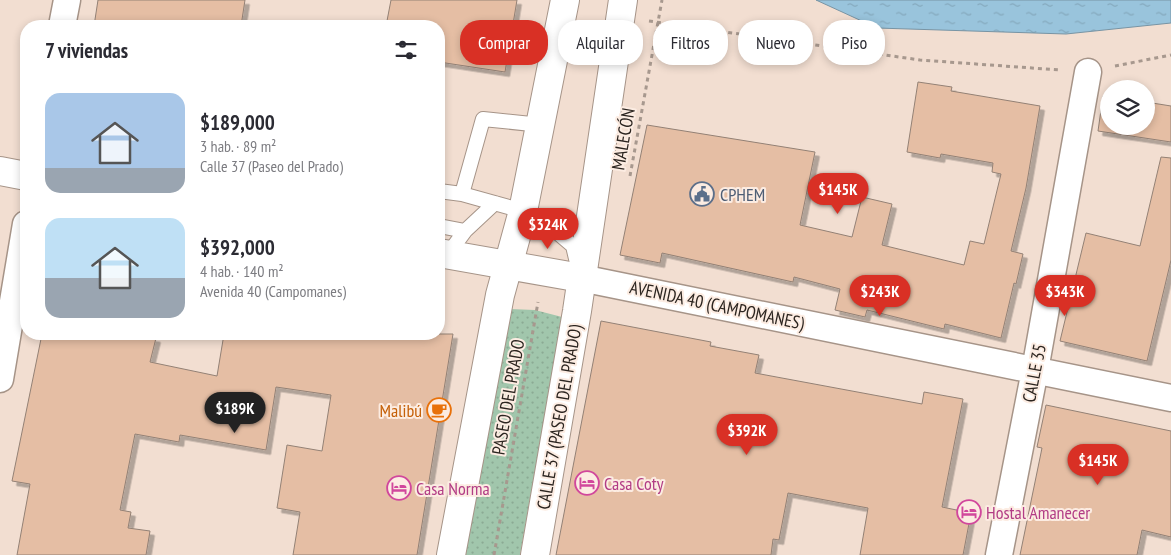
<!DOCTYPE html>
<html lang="es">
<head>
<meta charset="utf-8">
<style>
  :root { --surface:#fff; --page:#f2f2f3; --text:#2b2b33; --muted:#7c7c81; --accent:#d93025 }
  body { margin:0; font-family:"PT Sans Narrow",sans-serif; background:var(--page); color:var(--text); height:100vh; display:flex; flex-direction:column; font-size:19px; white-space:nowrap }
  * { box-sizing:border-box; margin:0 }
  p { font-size:16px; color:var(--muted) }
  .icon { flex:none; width:28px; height:28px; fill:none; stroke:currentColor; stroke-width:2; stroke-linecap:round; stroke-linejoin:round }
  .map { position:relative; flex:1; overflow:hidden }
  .side { position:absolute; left:20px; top:20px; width:425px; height:320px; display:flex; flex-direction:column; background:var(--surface); border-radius:20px; box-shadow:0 2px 8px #0003 }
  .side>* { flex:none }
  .guide { position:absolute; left:460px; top:20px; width:475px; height:45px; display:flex; gap:10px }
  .controls { position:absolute; left:1100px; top:80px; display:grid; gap:10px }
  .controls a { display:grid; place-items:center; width:55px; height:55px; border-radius:50%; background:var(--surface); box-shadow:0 2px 8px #0003; font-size:25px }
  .price { position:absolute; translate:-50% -42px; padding:0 11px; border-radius:18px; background:var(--accent); color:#fff; font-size:16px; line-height:32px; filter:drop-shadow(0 1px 2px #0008) }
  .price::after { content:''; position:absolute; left:50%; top:30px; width:15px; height:11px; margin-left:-8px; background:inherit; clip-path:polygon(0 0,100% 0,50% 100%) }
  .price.active { background:#222; color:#fff }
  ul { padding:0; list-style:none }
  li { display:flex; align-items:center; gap:15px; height:125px; padding:0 25px }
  li span { display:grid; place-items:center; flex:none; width:140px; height:100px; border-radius:15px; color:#555 }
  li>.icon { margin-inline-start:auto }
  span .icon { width:60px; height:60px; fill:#fffc; stroke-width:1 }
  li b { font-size:21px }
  h2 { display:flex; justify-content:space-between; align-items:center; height:60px; padding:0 25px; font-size:21px }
  .tag { padding:0 18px; border-radius:20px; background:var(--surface); box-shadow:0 2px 8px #0003; font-size:18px; line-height:45px }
  .tag.active { background:var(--accent); color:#fff }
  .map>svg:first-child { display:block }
  .grass { fill:url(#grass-dots) }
  .water { fill:url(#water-ripples); stroke:#7894a4 }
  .building { fill:#e5bea4; stroke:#938175; filter:url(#shadow) }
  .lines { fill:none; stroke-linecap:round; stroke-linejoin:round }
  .lane-casing { stroke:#a69488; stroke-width:16 }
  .street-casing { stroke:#a69488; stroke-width:29 }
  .secondary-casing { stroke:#a69488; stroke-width:30 }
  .primary-casing { stroke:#a69488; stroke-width:30 }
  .path { stroke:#a7988e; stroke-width:3; stroke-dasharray:4 4; stroke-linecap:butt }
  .lane { stroke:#fff; stroke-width:14 }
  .street { stroke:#fff; stroke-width:26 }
  .secondary { stroke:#fff; stroke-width:28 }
  .primary { stroke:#fff; stroke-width:28 }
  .labels { text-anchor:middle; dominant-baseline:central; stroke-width:4; stroke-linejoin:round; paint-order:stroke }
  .street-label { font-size:18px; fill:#2c2520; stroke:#fcece2 }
  .service-label { font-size:18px; fill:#4e5e75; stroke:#fcece2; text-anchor:start }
  .food-label { font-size:18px; fill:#c56008; stroke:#fcece2; text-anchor:end }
  .hotel-label { font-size:18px; fill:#b23c85; stroke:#fcece2; text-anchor:start }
</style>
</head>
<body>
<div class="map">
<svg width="1171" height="555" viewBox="0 0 1171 555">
  <defs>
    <pattern id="grass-dots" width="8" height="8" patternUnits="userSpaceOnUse" patternTransform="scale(1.25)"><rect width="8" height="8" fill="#a1c6ac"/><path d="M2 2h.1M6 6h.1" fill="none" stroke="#8baa94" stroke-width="1.8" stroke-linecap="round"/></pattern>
    <pattern id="water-ripples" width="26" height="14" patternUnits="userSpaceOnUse" patternTransform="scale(1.25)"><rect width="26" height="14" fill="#99c4dc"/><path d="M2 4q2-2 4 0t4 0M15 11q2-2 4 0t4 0" fill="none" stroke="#84a8bc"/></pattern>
    <filter id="shadow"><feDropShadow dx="4.5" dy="4.5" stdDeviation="0" flood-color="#0004"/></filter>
  </defs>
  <rect width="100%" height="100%" fill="#f2ded1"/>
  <!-- grass -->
  <path class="grass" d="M 510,309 L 535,310 L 562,317 L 520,555 L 465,555 Z"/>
  <!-- water -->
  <path class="water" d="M 816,0 L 1171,0 L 1171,23 L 1066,34 L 877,28 Z"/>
  <!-- building -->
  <path class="building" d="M 98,0 L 245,0 L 241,26 L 94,26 Z
    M 391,0 L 517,0 L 505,72 L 439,62 L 439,26 L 386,26 Z
    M 918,82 L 952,87 L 951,91 L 1040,106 L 1026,188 L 1011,251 L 1023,254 L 1016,284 L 1014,283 L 1001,338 L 945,324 L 944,329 L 867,310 L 865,317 L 835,310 L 840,289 L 794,277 L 793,282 L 662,253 L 660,263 L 620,255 L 647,125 L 815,152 L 800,225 L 852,237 L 862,197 L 892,204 L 882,245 L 964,265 L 970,241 L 984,244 L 1001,174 L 992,172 L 993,163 L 941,154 L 940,158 L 907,152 Z
    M 1103,96 L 1109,96 L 1109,126 L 1146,126 L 1146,102 L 1171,106 L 1171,142 L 1098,131 Z
    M 1161,157 L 1171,158 L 1171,260 L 1147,361 L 1060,341 L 1086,233 L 1140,246 Z
    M 601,321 L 711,342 L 710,346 L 759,355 L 755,373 L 922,404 L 924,392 L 963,399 L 942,507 L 971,513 L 963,555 L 860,555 L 868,508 L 788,493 L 779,540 L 773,539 L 771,555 L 556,555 Z
    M 42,334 L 134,334 L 156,338 L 150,362 L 217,376 L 224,334 L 453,334 L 417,555 L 293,555 L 300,512 L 277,508 L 287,445 L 322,451 L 331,395 L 276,387 L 266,450 L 180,435 L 179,442 L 135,434 L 120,510 L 131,512 L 128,528 L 150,531 L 146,555 L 17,555 L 30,484 L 12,481 Z
    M 1046,405 L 1171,431 L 1171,537 L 1142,530 L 1137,555 L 1020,555 L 1042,448 L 1037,447 Z"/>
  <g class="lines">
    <!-- lane casing -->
    <g class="lane-casing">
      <path id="lane" d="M 439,191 L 462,194 L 483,119 L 541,125
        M 462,194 L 523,211 L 545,222 L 573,246 L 577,263
        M 439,226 L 465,231
        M 448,254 L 465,231 L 495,203"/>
    </g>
    <!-- street casing -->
    <g class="street-casing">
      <path id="street" d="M 62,26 L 67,0
        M 581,278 L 1171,398
        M 0,379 L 26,224
        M 999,555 L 1035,370 L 1088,72"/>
    </g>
    <!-- secondary casing -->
    <g class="secondary-casing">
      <path id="secondary" d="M 0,171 L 26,176
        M 439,253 L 581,278"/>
    </g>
    <!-- primary casing -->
    <g class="primary-casing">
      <path id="primary" d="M 451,555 L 500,295 L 523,211 L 565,0
        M 535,555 L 577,311 L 623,0"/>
    </g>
    <!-- path -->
    <path class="path" d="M 649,21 L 920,60 L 1060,70
      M 1115,66 L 1171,55
      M 630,176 L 662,0
      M 494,555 L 538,302"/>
    <!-- lane -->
    <use href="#lane" class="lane"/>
    <!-- street -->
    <use href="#street" class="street"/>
    <!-- secondary -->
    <use href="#secondary" class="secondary"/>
    <!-- primary -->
    <use href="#primary" class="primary"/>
  </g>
  <!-- icons -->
  <defs>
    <g id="civic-ring" transform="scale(1.25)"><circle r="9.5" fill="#fcece2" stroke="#5c6f8a" stroke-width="1.5"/><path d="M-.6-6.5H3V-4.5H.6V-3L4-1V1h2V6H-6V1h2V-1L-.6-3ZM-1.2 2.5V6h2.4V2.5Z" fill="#5c6f8a"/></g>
    <g id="cafe-ring" transform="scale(1.25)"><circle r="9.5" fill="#fcece2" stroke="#e8710a" stroke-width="1.5"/><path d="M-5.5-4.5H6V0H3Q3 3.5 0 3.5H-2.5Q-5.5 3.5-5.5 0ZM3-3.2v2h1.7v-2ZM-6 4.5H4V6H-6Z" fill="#e8710a"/></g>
    <g id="hotel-ring" transform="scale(1.25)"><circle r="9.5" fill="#fcece2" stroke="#d1479c" stroke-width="1.5"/><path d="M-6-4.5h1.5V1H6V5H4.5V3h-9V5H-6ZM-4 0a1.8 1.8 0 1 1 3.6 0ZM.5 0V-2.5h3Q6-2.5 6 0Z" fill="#d1479c"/></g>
  </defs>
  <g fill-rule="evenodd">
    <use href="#civic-ring" x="702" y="194"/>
    <use href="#cafe-ring" x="439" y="410"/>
    <use href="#hotel-ring" x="587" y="483"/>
    <use href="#hotel-ring" x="399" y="488"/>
    <use href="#hotel-ring" x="969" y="512"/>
  </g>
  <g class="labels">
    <!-- street labels -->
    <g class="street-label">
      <text transform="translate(623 139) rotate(-80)">MALECÓN</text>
      <text transform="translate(717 305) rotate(12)">AVENIDA 40 (CAMPOMANES)</text>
      <text transform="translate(1034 373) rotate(-79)">CALLE 35</text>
      <text transform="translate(508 397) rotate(-80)">PASEO DEL PRADO</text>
      <text transform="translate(559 417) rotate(-80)">CALLE 37 (PASEO DEL PRADO)</text>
    </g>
    <!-- service labels -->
    <g class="service-label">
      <text x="720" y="194">CPHEM</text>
    </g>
    <!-- food labels -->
    <g class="food-label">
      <text x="422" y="410">Malibú</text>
    </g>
    <!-- hotel labels -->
    <g class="hotel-label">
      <text x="604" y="483">Casa Coty</text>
      <text x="416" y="488">Casa Norma</text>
      <text x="986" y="512">Hostal Amanecer</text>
    </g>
  </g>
</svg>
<div class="controls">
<a><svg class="icon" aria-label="layers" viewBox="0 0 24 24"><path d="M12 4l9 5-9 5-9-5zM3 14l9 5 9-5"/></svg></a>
</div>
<b class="price" style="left:838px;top:215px">$145K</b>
<b class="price" style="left:548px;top:250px">$324K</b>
<b class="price" style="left:880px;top:317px">$243K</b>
<b class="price" style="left:1065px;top:317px">$343K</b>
<b class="price active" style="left:235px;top:434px">$189K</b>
<b class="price" style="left:747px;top:456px">$392K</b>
<b class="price" style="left:1098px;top:486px">$145K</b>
<div class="guide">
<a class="tag active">Comprar</a>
<a class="tag">Alquilar</a>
<a class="tag">Filtros</a>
<a class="tag">Nuevo</a>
<a class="tag">Piso</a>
</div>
<section class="side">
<h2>7 viviendas<svg class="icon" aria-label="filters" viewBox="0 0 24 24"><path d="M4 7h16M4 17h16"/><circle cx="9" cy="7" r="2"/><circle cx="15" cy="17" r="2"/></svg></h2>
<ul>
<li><span style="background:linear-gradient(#a9c7e8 75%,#9aa5b1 0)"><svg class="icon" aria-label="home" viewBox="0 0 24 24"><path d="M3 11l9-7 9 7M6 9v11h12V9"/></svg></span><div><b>$189,000</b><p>3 hab. · 89 m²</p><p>Calle 37 (Paseo del Prado)</p></div></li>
<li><span style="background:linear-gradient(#bfe0f5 60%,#9aa5b1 0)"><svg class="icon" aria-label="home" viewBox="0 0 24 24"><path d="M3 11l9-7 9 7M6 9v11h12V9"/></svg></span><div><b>$392,000</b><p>4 hab. · 140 m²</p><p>Avenida 40 (Campomanes)</p></div></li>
</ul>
</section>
</div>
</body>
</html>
